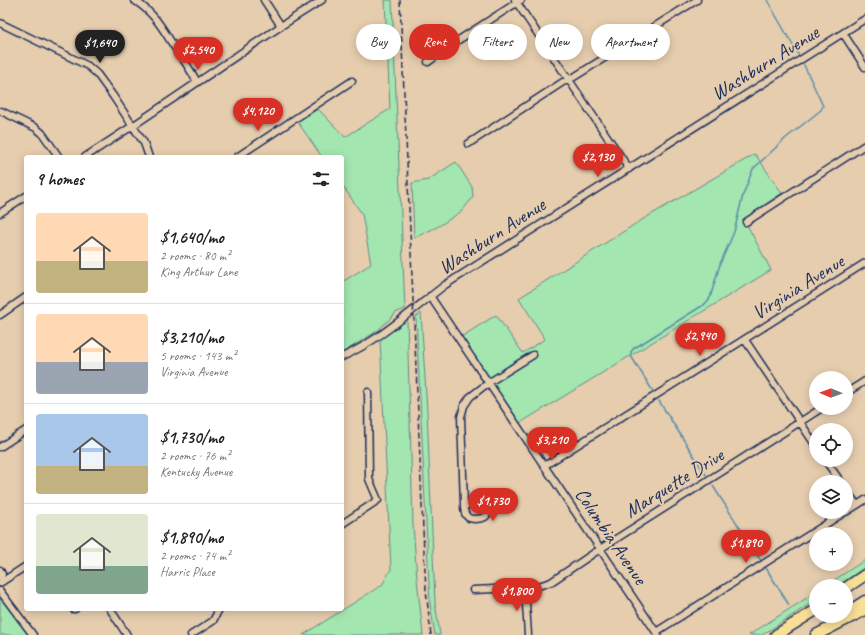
<!DOCTYPE html>
<html lang="en">
<head>
<meta charset="utf-8">
<style>
  :root { --surface:#fff; --page:#f2f2f2; --text:#222; --muted:#767676; --line:#e0e0e0; --accent:#d93025 }
  body { margin:0; font-family:Caveat,sans-serif; background:var(--page); color:var(--text); height:100vh; display:flex; flex-direction:column; font-size:15px; white-space:nowrap }
  * { box-sizing:border-box; margin:0 }
  p { font-size:13px; color:var(--muted) }
  .icon { flex:none; width:22px; height:22px; fill:none; stroke:currentColor; stroke-width:2; stroke-linecap:round; stroke-linejoin:round }
  .map { position:relative; flex:1; overflow:hidden }
  .sheet { position:absolute; left:24px; top:155px; width:320px; height:456px; display:flex; flex-direction:column; background:var(--surface); border-radius:4px; box-shadow:0 2px 10px #0003 }
  .sheet>* { flex:none }
  .top-card { position:absolute; left:356px; top:24px; width:380px; height:36px; display:flex; gap:8px }
  .needle { width:26px; rotate:271deg }
  .fabs { position:absolute; left:809px; top:371px; display:grid; gap:8px }
  .fabs a { display:grid; place-items:center; width:44px; height:44px; border-radius:50%; background:var(--surface); box-shadow:0 2px 10px #0003; font-size:20px }
  .price { position:absolute; translate:-50% -34px; padding:0 9px; border-radius:14px; background:var(--accent); color:#fff; font-size:13px; line-height:26px; filter:drop-shadow(0 1px 2px #0008) }
  .price::after { content:''; position:absolute; left:50%; top:24px; width:12px; height:9px; margin-left:-6px; background:inherit; clip-path:polygon(0 0,100% 0,50% 100%) }
  .price.selected { background:#222; color:#fff }
  ul { padding:0; list-style:none }
  li { display:flex; align-items:center; gap:12px; height:100px; padding:0 12px }
  li+li { border-top:1px solid var(--line) }
  li span { display:grid; place-items:center; flex:none; width:112px; height:80px; border-radius:4px; color:#555 }
  li>.icon { margin-inline-start:auto }
  span .icon { width:48px; height:48px; fill:#fffc; stroke-width:1 }
  li b { font-size:17px }
  h2 { display:flex; justify-content:space-between; align-items:center; height:48px; padding:0 12px; font-size:17px }
  .tag { padding:0 14px; border-radius:18px; background:var(--surface); box-shadow:0 2px 10px #0003; font-size:14px; line-height:36px }
  .tag.selected { background:var(--accent); color:#fff }
  .map>svg:first-child { display:block }
  .green { fill:#a3e6b0; stroke:#5f8a87 }
  .lines { fill:none; stroke-linecap:round; stroke-linejoin:round }
  .stream { stroke:#588eab; stroke-width:1.5 }
  .minor-casing { stroke:#1b2f5e; stroke-width:9 }
  .highway-casing { stroke:#1b2f5e; stroke-width:13 }
  .minor { stroke:#e6cdae; stroke-width:6 }
  .highway { stroke:#f9df96; stroke-width:10 }
  .rail { stroke:#1b2f5e; stroke-width:1.5; stroke-dasharray:6 3; stroke-linecap:butt }
  .labels { text-anchor:middle; dominant-baseline:central; stroke-width:4; stroke-linejoin:round; paint-order:stroke }
  .street-label { font-size:20px; fill:#1b2f5e; stroke:#e6cdae }
</style>
</head>
<body>
<div class="map">
<svg width="865" height="635" viewBox="0 0 865 635">
  <rect width="100%" height="100%" fill="#e6cdae"/>
  <filter id="ink" filterUnits="userSpaceOnUse"><feTurbulence type="fractalNoise" baseFrequency=".025" numOctaves="2"/><feDisplacementMap in="SourceGraphic" scale="8" xChannelSelector="R" yChannelSelector="G"/><feConvolveMatrix kernelMatrix="1 2 1 2 8 2 1 2 1" color-interpolation-filters="sRGB"/></filter>
  <g filter="url(#ink)">
    <!-- green -->
    <path class="green" d="M 385,0 L 392,0 L 405,309 L 395,313 L 394,315 L 377,331 L 342,353 L 342,282 L 371,264 L 362,214 L 342,185 L 342,157 L 322,157 L 297,121 L 318,109 L 345,137 L 390,109 Z
      M 755,154 L 782,193 L 744,219 L 771,270 L 520,423 L 461,337 L 496,315 L 523,353 L 545,339 L 519,298 L 640,221 Z
      M 456,162 L 472,187 L 473,197 L 462,211 L 439,226 L 414,238 L 412,183 L 428,180 Z
      M 421,313 L 427,411 L 435,603 L 440,635 L 435,635 L 430,603 L 416,317 Z
      M 407,320 L 413,524 L 417,579 L 423,635 L 303,635 L 382,585 L 391,569 L 380,339 Z
      M 865,560 L 865,567 L 837,586 L 825,586 Z
      M 0,585 L 36,635 L 0,635 Z
      M 816,592 L 816,600 L 762,635 L 749,635 Z"/>
    <g class="lines">
      <!-- stream -->
      <path class="stream" d="M 767,0 L 799,56
        M 654,393 L 631,356 L 631,352 L 633,349 L 705,304 L 710,298 L 720,264 L 734,232 L 743,195 L 753,169 L 786,138 L 821,110 L 823,106 L 804,65
        M 659,401 L 706,475
        M 713,486 L 761,561
        M 766,568 L 789,605"/>
      <!-- minor casing -->
      <g class="minor-casing">
        <path id="minor" d="M 134,0 C 154,13 161,26 173,45 C 182,57 190,69 197,82
          M 264,0 L 281,26
          M 515,0 L 629,169
          M 0,23 L 70,57 L 88,66 L 97,74 L 113,96 L 144,143 L 149,157
          M 843,33 L 865,67
          M 428,62 L 454,43 L 521,0
          M 1,111 L 36,128 L 42,133 L 59,157
          M 468,144 L 563,82 L 574,77 L 697,0
          M 85,157 L 140,121 L 281,26 L 322,0
          M 237,157 L 352,81
          M 0,213 L 26,196
          M 746,222 L 865,145
          M 430,296 L 658,635
          M 0,315 L 26,297
          M 745,340 L 816,446
          M 342,357 C 380,340 412,310 445,285 L 865,19
          M 846,393 L 865,381
          M 0,447 L 26,430
          M 825,460 L 841,482
          M 544,466 L 865,263
          M 846,490 L 857,505
          M 464,505 L 479,505 L 485,506 C 489,509 489,513 485,517 C 480,519 469,521 466,515 C 464,513 464,508 464,505 L 461,417 L 464,406 L 470,397 L 488,383 L 533,355
          M 846,512 L 865,500
          M 342,524 L 378,500 L 369,479 L 368,392
          M 0,570 L 2,574 L 0,577
          M 0,583 L 26,566
          M 525,588 L 528,635
          M 473,590 L 535,587 L 551,582 L 600,549 L 822,408
          M 0,591 L 33,635
          M 73,609 L 75,609
          M 110,609 L 127,635
          M 656,632 L 845,512
          M 191,635 L 213,621 L 219,609"/>
      </g>
      <!-- highway casing -->
      <g class="highway-casing">
        <path id="highway" d="M 846,588 L 865,575
          M 848,612 L 865,601
          M 776,635 L 816,610
          M 816,635 L 865,610"/>
      </g>
      <!-- minor -->
      <use href="#minor" class="minor"/>
      <!-- highway -->
      <use href="#highway" class="highway"/>
      <!-- rail -->
      <path class="rail" d="M 400,0 L 424,552 L 426,590 L 431,635"/>
    </g>
  </g>
  <g class="labels">
    <!-- street labels -->
    <g class="street-label">
      <text transform="translate(765 63) rotate(-32)">Washburn Avenue</text>
      <text transform="translate(492 236) rotate(-33)">Washburn Avenue</text>
      <text transform="translate(798 287) rotate(-32)">Virginia Avenue</text>
      <text transform="translate(674 483) rotate(-32)">Marquette Drive</text>
      <text transform="translate(611 536) rotate(56)">Columbia Avenue</text>
    </g>
  </g>
</svg>
<div class="fabs">
<a><svg class="needle" viewBox="-14 -14 28 28"><path d="M0-13l5 13h-10z" fill="#e53935"/><path d="M0 13l5-13h-10z" fill="#767676"/></svg></a>
<a><svg class="icon" aria-label="locate" viewBox="0 0 24 24"><circle cx="12" cy="12" r="6"/><path d="M12 2v4M12 18v4M2 12h4M18 12h4"/></svg></a>
<a><svg class="icon" aria-label="layers" viewBox="0 0 24 24"><path d="M12 4l9 5-9 5-9-5zM3 14l9 5 9-5"/></svg></a>
<a>+</a>
<a>−</a>
</div>
<b class="price selected" style="left:100px;top:64px">$1,640</b>
<b class="price" style="left:198px;top:71px">$2,540</b>
<b class="price" style="left:258px;top:132px">$4,120</b>
<b class="price" style="left:598px;top:178px">$2,130</b>
<b class="price" style="left:700px;top:357px">$2,940</b>
<b class="price" style="left:552px;top:461px">$3,210</b>
<b class="price" style="left:493px;top:522px">$1,730</b>
<b class="price" style="left:746px;top:564px">$1,890</b>
<b class="price" style="left:517px;top:612px">$1,800</b>
<div class="top-card">
<a class="tag">Buy</a>
<a class="tag selected">Rent</a>
<a class="tag">Filters</a>
<a class="tag">New</a>
<a class="tag">Apartment</a>
</div>
<section class="sheet">
<h2>9 homes<svg class="icon" aria-label="filters" viewBox="0 0 24 24"><path d="M4 7h16M4 17h16"/><circle cx="9" cy="7" r="2"/><circle cx="15" cy="17" r="2"/></svg></h2>
<ul>
<li><span style="background:linear-gradient(#ffd9b3 60%,#c2b280 0)"><svg class="icon" aria-label="home" viewBox="0 0 24 24"><path d="M3 11l9-7 9 7M6 9v11h12V9"/></svg></span><div><b>$1,640/mo</b><p>2 rooms · 80 m²</p><p>King Arthur Lane</p></div></li>
<li><span style="background:linear-gradient(#ffd9b3 60%,#9aa5b1 0)"><svg class="icon" aria-label="home" viewBox="0 0 24 24"><path d="M3 11l9-7 9 7M6 9v11h12V9"/></svg></span><div><b>$3,210/mo</b><p>5 rooms · 143 m²</p><p>Virginia Avenue</p></div></li>
<li><span style="background:linear-gradient(#a9c7e8 65%,#c2b280 0)"><svg class="icon" aria-label="home" viewBox="0 0 24 24"><path d="M3 11l9-7 9 7M6 9v11h12V9"/></svg></span><div><b>$1,730/mo</b><p>2 rooms · 76 m²</p><p>Kentucky Avenue</p></div></li>
<li><span style="background:linear-gradient(#dfe7d0 65%,#7fa58c 0)"><svg class="icon" aria-label="home" viewBox="0 0 24 24"><path d="M3 11l9-7 9 7M6 9v11h12V9"/></svg></span><div><b>$1,890/mo</b><p>2 rooms · 74 m²</p><p>Harris Place</p></div></li>
</ul>
</section>
</div>
</body>
</html>
